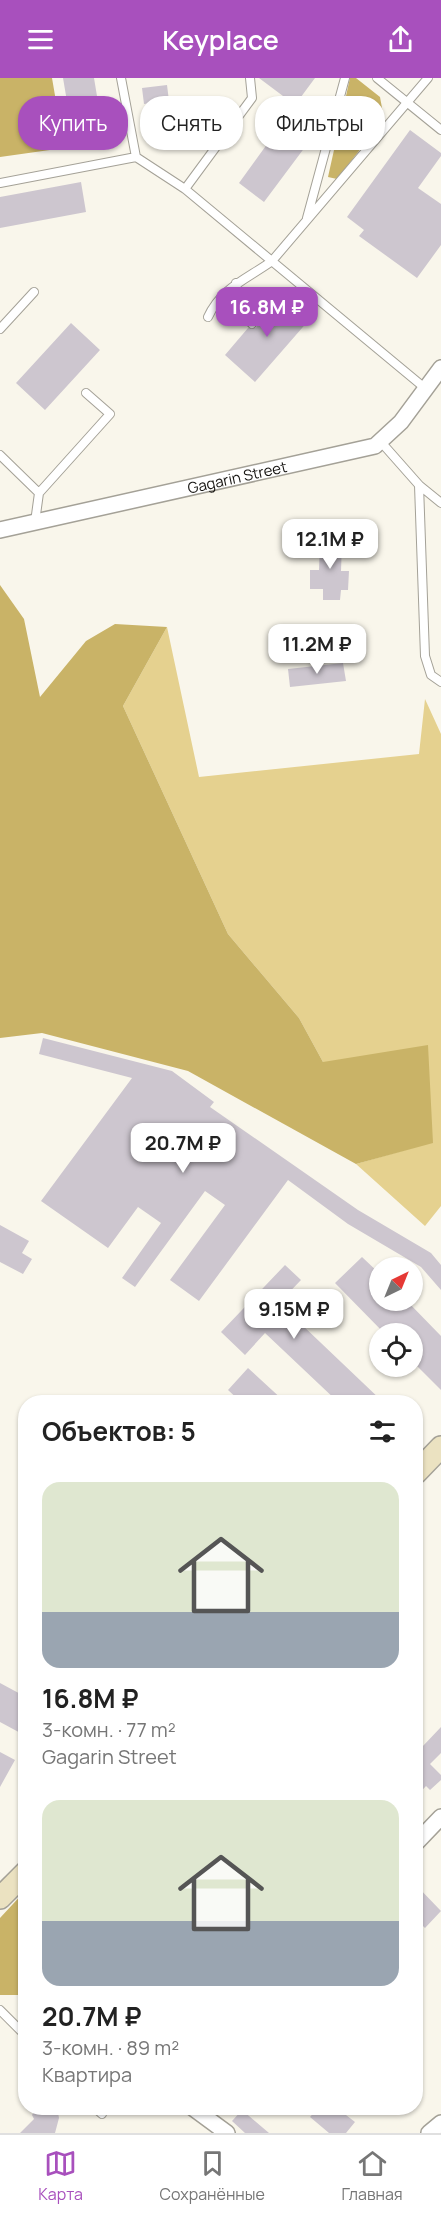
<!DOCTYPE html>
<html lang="ru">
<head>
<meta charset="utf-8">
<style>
  :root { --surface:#fff; --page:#f2f2f2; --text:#222; --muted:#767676; --line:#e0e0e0; --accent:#a850bd }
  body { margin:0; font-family:Manrope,sans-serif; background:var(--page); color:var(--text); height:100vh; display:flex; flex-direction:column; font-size:22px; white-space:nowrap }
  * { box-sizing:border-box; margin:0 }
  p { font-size:20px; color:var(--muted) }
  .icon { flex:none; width:33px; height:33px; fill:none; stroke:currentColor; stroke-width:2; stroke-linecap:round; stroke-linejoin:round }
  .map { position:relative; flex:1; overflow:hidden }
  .drawer { position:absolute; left:18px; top:1317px; width:405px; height:720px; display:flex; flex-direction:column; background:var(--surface); border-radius:24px; box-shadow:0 2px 4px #0004 }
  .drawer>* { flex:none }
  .banner { position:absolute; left:18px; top:18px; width:405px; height:54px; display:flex; gap:12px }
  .needle { width:39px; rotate:43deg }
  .controls { position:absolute; left:369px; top:1179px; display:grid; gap:12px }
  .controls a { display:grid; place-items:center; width:54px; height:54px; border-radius:50%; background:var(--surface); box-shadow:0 2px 4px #0004; font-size:30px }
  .price { position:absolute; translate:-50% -51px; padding:0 14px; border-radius:12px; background:#fff; color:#222; font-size:20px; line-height:39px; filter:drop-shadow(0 2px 3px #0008) }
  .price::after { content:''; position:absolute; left:50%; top:36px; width:18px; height:14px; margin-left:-9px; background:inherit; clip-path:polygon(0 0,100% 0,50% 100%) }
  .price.selected { background:var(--accent); color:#fff }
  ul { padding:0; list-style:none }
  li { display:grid; align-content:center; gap:12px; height:318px; padding:0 24px }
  li span { display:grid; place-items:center; height:186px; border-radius:18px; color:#555 }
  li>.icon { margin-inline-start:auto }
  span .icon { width:108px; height:108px; fill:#fffc; stroke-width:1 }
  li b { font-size:26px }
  h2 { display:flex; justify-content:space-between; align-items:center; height:72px; padding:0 24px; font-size:26px }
  .pill { padding:0 21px; border-radius:24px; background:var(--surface); box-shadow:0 2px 4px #0004; font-size:21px; line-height:54px }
  .pill.selected { background:var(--accent); color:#fff }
  header { display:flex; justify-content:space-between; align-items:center; height:78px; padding:0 24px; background:var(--accent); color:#fff; font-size:27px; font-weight:600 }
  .menu { display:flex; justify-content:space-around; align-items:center; height:84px; border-top:2px solid var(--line); background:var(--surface); font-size:16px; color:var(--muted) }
  .menu a { display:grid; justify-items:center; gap:3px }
  .menu .selected { color:var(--accent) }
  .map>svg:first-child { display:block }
  .green { fill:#e5d18f }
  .forest { fill:#c9b367 }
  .building { fill:#cdc6cf }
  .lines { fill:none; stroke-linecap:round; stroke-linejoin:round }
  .lane-casing { stroke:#a4a197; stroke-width:10 }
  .street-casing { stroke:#a4a197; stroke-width:18 }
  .secondary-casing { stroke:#a4a197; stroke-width:24 }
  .lane { stroke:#fff; stroke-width:8 }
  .street { stroke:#fff; stroke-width:15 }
  .secondary { stroke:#ebe2c1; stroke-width:21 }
  .labels { text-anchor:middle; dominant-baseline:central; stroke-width:4.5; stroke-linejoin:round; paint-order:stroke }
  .street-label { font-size:15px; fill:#161411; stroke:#fff }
</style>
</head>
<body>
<header><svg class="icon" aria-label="menu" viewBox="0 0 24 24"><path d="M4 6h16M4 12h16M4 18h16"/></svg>Keyplace<svg class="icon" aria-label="share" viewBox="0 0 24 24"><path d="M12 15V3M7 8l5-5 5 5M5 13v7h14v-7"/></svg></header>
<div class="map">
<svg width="441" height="2055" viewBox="0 0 441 2055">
  <rect width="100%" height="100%" fill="#f9f6eb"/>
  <!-- green -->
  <path class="green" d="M 167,549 L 199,699 L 419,676 L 425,621 L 441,656 L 441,1128 L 425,1148 L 356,1086 L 433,1064 L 323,984 L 299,940 L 228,856 L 123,628 Z"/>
  <!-- forest -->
  <path class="forest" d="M 0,0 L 52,0 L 64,70 L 0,79 Z
    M 350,0 L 356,0 L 380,19 L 384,41 L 337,101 L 328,99 Z
    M 0,507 L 24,541 L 40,619 L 86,563 L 115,546 L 167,549 L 123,628 L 228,856 L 299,940 L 323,984 L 428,967 L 433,1065 L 356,1086 L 188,993 L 42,955 L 0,960 Z
    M 25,1813 L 25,1917 L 0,1917 L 0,1840 Z"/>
  <!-- building -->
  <path class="building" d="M 63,0 L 94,0 L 101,42 L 71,47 Z
    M 259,0 L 315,0 L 295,27 Z
    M 167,7 L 169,23 L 144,26 L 142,10 Z
    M 294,29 L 320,49 L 264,124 L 239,105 Z
    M 410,52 L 441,75 L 441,78 L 418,110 L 441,126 L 441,167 L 417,200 L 359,158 L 364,152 L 347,139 Z
    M 81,104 L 86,134 L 0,150 L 0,119 Z
    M 278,216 L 309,242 L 255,304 L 225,277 L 248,250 L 256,250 L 258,246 L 256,241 Z
    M 71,245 L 100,272 L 45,332 L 16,305 Z
    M 324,458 L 338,458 L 338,464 L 342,464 L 341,493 L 349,493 L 348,512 L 341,512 L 340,522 L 323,522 L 323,511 L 310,511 L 310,492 L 319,492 L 320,464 L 324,464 Z
    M 343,585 L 346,603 L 290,609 L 288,591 Z
    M 43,960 L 172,993 L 214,1024 L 210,1029 L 358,1132 L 431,1175 L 441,1187 L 441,1212 L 421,1189 L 348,1146 L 288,1102 L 199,1223 L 170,1202 L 225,1127 L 205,1113 L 135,1209 L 122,1200 L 161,1145 L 138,1129 L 108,1170 L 41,1123 L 132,1000 L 39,976 Z
    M 0,1147 L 29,1163 L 22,1175 L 32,1181 L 23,1196 L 0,1184 Z
    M 362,1179 L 380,1196 L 380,1222 L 406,1222 L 441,1258 L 441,1312 L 412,1283 L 412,1256 L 385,1256 L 335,1205 Z
    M 285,1187 L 301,1202 L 279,1225 L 383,1324 L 338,1324 L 265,1255 L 245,1277 L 221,1254 Z
    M 248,1290 L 285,1324 L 241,1324 L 228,1312 Z
    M 0,1605 L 26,1619 L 26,1658 L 0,1644 Z
    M 441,1649 L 441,1675 L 430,1686 L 441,1697 L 441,1702 L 430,1712 L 426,1708 L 416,1719 L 416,1663 L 422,1669 Z
    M 0,1674 L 15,1682 L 0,1709 Z
    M 416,1807 L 441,1833 L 425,1850 L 416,1841 Z
    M 36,2030 L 57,2030 L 59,2040 L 55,2055 L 20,2055 L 34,2041 L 32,2037 Z
    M 318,2030 L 337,2030 L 355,2044 L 346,2055 L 329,2055 L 310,2039 Z
    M 242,2032 L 269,2055 L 245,2055 L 232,2043 Z"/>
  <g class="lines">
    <!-- lane casing -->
    <g class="lane-casing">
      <path id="lane" d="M 121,0 L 136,79 L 185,111 L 426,311
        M 377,0 L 441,52
        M 0,105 L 136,79
        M 185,111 L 252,20 L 250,0
        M 307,140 L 345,0
        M 236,205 L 240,229 L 252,246
        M 208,239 C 221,210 247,201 272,183 L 428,0
        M 0,251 L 34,214
        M 381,364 L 419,407 L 441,425
        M 0,377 L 39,415
        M 419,407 L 425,578 L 431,597 L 441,604
        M 35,444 L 39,415 L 110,336 L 86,315
        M 0,1932 L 26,1958
        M 95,2030 L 102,2036"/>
    </g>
    <!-- street casing -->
    <g class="street-casing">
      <g id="street">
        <path id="s1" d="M 0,452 L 375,368 L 401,344 L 441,290"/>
        <path d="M 416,1765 L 441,1739"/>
        <path d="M 193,2030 L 227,2055"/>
        <path d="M 429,2055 L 441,2045"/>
      </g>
    </g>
    <!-- secondary casing -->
    <g class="secondary-casing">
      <path id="secondary" d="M 416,1395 L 441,1369
        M 0,1820 L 26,1794"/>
    </g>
    <!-- lane -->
    <use href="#lane" class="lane"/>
    <!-- street -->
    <use href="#street" class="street"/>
    <!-- secondary -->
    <use href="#secondary" class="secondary"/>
  </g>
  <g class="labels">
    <!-- street labels -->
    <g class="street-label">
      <text stroke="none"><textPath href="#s1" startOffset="243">Gagarin Street</textPath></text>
    </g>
  </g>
</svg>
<div class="controls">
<a><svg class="needle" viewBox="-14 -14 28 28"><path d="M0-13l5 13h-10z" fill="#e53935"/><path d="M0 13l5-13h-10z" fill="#767676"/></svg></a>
<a><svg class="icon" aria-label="locate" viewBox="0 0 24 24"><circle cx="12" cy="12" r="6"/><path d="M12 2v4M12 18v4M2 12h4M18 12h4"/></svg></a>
</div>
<b class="price selected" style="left:267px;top:260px">16.8M ₽</b>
<b class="price" style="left:330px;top:492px">12.1M ₽</b>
<b class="price" style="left:317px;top:597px">11.2M ₽</b>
<b class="price" style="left:183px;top:1096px">20.7M ₽</b>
<b class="price" style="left:294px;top:1262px">9.15M ₽</b>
<div class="banner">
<a class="pill selected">Купить</a>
<a class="pill">Снять</a>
<a class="pill">Фильтры</a>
</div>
<section class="drawer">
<h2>Объектов: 5<svg class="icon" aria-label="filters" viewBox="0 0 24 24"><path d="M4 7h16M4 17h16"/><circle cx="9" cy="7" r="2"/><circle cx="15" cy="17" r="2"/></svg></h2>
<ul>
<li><span style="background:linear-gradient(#dfe7d0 70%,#9aa5b1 0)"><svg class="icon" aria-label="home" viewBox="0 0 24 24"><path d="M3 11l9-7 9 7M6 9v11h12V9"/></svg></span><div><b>16.8M ₽</b><p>3-комн. · 77 m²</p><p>Gagarin Street</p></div></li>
<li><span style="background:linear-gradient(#dfe7d0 65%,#9aa5b1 0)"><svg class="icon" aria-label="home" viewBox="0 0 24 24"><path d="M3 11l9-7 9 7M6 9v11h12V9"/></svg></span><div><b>20.7M ₽</b><p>3-комн. · 89 m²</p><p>Квартира</p></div></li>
</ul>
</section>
</div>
<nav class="menu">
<a class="selected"><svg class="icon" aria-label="map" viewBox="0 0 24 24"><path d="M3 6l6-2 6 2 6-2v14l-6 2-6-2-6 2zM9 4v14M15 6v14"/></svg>Карта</a>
<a><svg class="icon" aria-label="saved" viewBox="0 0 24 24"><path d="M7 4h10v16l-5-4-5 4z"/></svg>Сохранённые</a>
<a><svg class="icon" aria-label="home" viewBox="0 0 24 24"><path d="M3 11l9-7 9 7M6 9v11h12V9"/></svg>Главная</a>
</nav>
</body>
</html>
